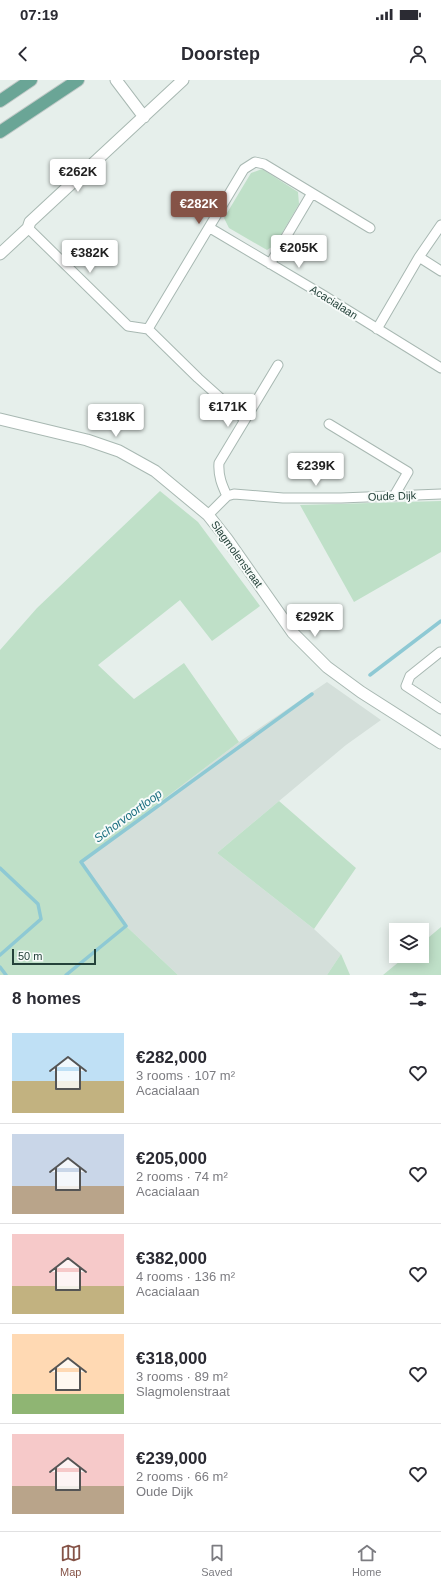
<!DOCTYPE html>
<html lang="en">
<head>
<meta charset="utf-8">
<style>
  :root { --surface:#fff; --page:#f2f2f3; --text:#2b2b33; --muted:#7c7c81; --line:#e1e1e2; --accent:#855347 }
  body { margin:0; font-family:Helvetica,sans-serif; background:var(--page); color:var(--text); height:100vh; display:flex; flex-direction:column; font-size:15px; white-space:nowrap }
  * { box-sizing:border-box; margin:0 }
  p { font-size:13px; color:var(--muted) }
  .icon { flex:none; width:22px; height:22px; fill:none; stroke:currentColor; stroke-width:2; stroke-linecap:round; stroke-linejoin:round }
  .map { position:relative; height:895px; overflow:hidden }
  .side { display:flex; flex-direction:column; background:var(--surface); flex:1 }
  .side>* { flex:none }
  .fabs { position:absolute; left:389px; top:843px; display:grid; gap:8px }
  .fabs a { display:grid; place-items:center; width:40px; height:40px; border-radius:0px; background:var(--surface); box-shadow:0 2px 10px #0003; font-size:20px }
  .scale { position:absolute; left:12px; bottom:10px; width:84px; box-sizing:border-box; padding-left:4px; border:2px solid #24423a; border-top:0; font-size:11px; line-height:14px; white-space:nowrap; color:#24423a; -webkit-text-stroke:3px #f7fbf9; paint-order:stroke }
  .price { position:absolute; translate:-50% -34px; padding:0 9px; border-radius:4px; background:#fff; color:#222; font-size:13px; line-height:26px; filter:drop-shadow(0 1px 2px #0008) }
  .price::after { content:''; position:absolute; left:50%; top:24px; width:12px; height:9px; margin-left:-6px; background:inherit; clip-path:polygon(0 0,100% 0,50% 100%) }
  .price.active { background:var(--accent); color:#fff }
  ul { padding:0; list-style:none }
  li { display:flex; align-items:center; gap:12px; height:100px; padding:0 12px }
  li+li { border-top:1px solid var(--line) }
  li span { display:grid; place-items:center; flex:none; width:112px; height:80px; border-radius:0px; color:#555 }
  li>.icon { margin-inline-start:auto }
  span .icon { width:48px; height:48px; fill:#fffc; stroke-width:1 }
  li b { font-size:17px }
  h2 { display:flex; justify-content:space-between; align-items:center; height:48px; padding:0 12px; font-size:17px }
  .status { display:flex; justify-content:space-between; align-items:center; height:28px; padding:0 20px; background:var(--surface); direction:ltr }
  .status svg { height:11px; fill:currentColor }
  header { display:flex; justify-content:space-between; align-items:center; height:52px; padding:0 12px; background:var(--surface); font-size:18px; font-weight:800 }
  .tab-bar { display:flex; justify-content:space-around; align-items:center; height:56px; border-top:1px solid var(--line); background:var(--surface); font-size:11px; color:var(--muted) }
  .tab-bar a { display:grid; justify-items:center; gap:2px }
  .tab-bar .active { color:var(--accent) }
  .map>svg:first-child { display:block }
  .built { fill:#d4dfda }
  .green { fill:#bfe0c8 }
  .lines { fill:none; stroke-linecap:round; stroke-linejoin:round }
  .stream { stroke:#8ec9d4; stroke-width:3.5 }
  .minor-casing { stroke:#a8b8b2; stroke-width:11 }
  .tertiary-casing { stroke:#a8b8b2; stroke-width:13 }
  .primary-casing { stroke:#c2cac8; stroke-width:14 }
  .minor { stroke:#fff; stroke-width:9 }
  .tertiary { stroke:#fff; stroke-width:11 }
  .primary { stroke:#6aa596; stroke-width:12 }
  .labels { text-anchor:middle; dominant-baseline:central; stroke-width:4; stroke-linejoin:round; paint-order:stroke }
  .street-label { font-size:11px; fill:#24423a; stroke:#f7fbf9 }
  .water-label { font-size:12px; font-style:italic; fill:#1c6f80; stroke:#f7fbf9 }
</style>
</head>
<body>
<div class="status"><b>07:19</b><svg viewBox="0 0 49 12"><path d="M0 12V9h3v3zM5 12V6h3v6zM10 12V3h3v9zM15 12V0h3v12zM26 1h20v11H26zM47 4h2v5h-2z"/></svg></div>
<header><svg class="icon" aria-label="back" viewBox="0 0 24 24"><path d="M15 5l-7 7 7 7"/></svg>Doorstep<svg class="icon" aria-label="person" viewBox="0 0 24 24"><circle cx="12" cy="8" r="4"/><path d="M4 21q1-7 8-7t8 7"/></svg></header>
<div class="map">
<svg width="441" height="895" viewBox="0 0 441 895">
  <rect width="100%" height="100%" fill="#e6efeb"/>
  <!-- built -->
  <path class="built" d="M 327,602 L 381,640 L 346,665 L 217,773 L 314,849 L 341,874 L 327,895 L 178,895 L 126,846 L 81,782 L 239,662 Z"/>
  <!-- green -->
  <path class="green" d="M 262,89 L 298,112 L 299,124 L 275,165 L 267,170 L 229,148 L 224,138 L 251,93 Z
    M 160,411 L 198,442 L 260,526 L 212,561 L 180,520 L 98,585 L 134,619 L 184,583 L 239,662 L 81,782 L 126,846 L 178,895 L 0,895 L 0,570 L 37,528 Z
    M 441,421 L 441,472 L 354,522 L 300,425 Z
    M 279,721 L 356,788 L 314,849 L 217,773 Z
    M 441,847 L 441,895 L 383,895 L 406,876 L 422,876 L 422,863 Z
    M 341,874 L 350,895 L 327,895 Z"/>
  <g class="lines">
    <!-- stream -->
    <path class="stream" d="M 370,595 L 441,541
      M 0,788 L 38,824 L 41,839 L 0,875
      M 0,887 L 6,895
      M 66,895 L 126,846 L 81,782 L 312,614"/>
    <!-- minor casing -->
    <g class="minor-casing">
      <path id="minor" d="M 312,113 L 370,148
        M 28,148 L 128,246 L 148,249
        M 210,148 L 323,215 L 441,288
        M 419,177 L 441,191
        M 377,249 L 419,177 L 441,145
        M 245,340 L 198,298 L 148,249 L 244,89 L 255,82 L 264,84 L 312,113 L 270,184
        M 329,344 L 408,392 L 394,416
        M 227,416 C 222,405 218,396 219,383 L 278,285
        M 208,435 L 227,416 L 234,414 L 283,418 L 341,418 L 441,414
        M 440,572 L 410,596 L 406,606 L 441,629"/>
    </g>
    <!-- tertiary casing -->
    <g class="tertiary-casing">
      <path id="tertiary" d="M 116,0 L 144,37
        M 0,174 L 28,148 L 30,142 L 183,0
        M 0,339 L 87,360 L 119,371 L 155,391 L 208,435 L 227,459 L 293,553 L 327,587 L 361,612 L 441,663"/>
    </g>
    <!-- primary casing -->
    <g class="primary-casing">
      <path id="primary" d="M 0,21 L 31,0
        M 0,52 L 78,0"/>
    </g>
    <!-- minor -->
    <use href="#minor" class="minor"/>
    <!-- tertiary -->
    <use href="#tertiary" class="tertiary"/>
    <!-- primary -->
    <use href="#primary" class="primary"/>
  </g>
  <g class="labels">
    <!-- street labels -->
    <g class="street-label">
      <text transform="translate(334 222) rotate(32)">Acacialaan</text>
      <text transform="translate(392 416) rotate(-2)">Oude Dijk</text>
      <text transform="translate(237 474) rotate(54)">Slagmolenstraat</text>
    </g>
    <!-- water labels -->
    <g class="water-label">
      <text transform="translate(128 736) rotate(-36)">Schorvoortloop</text>
    </g>
  </g>
</svg>
<div class="fabs">
<a><svg class="icon" aria-label="layers" viewBox="0 0 24 24"><path d="M12 4l9 5-9 5-9-5zM3 14l9 5 9-5"/></svg></a>
</div>
<div class="scale">50 m</div>
<b class="price" style="left:78px;top:113px">€262K</b>
<b class="price active" style="left:199px;top:145px">€282K</b>
<b class="price" style="left:299px;top:189px">€205K</b>
<b class="price" style="left:90px;top:194px">€382K</b>
<b class="price" style="left:228px;top:348px">€171K</b>
<b class="price" style="left:116px;top:358px">€318K</b>
<b class="price" style="left:316px;top:407px">€239K</b>
<b class="price" style="left:315px;top:558px">€292K</b>
</div>
<section class="side">
<h2>8 homes<svg class="icon" aria-label="filters" viewBox="0 0 24 24"><path d="M4 7h16M4 17h16"/><circle cx="9" cy="7" r="2"/><circle cx="15" cy="17" r="2"/></svg></h2>
<ul>
<li><span style="background:linear-gradient(#bfe0f5 60%,#c2b280 0)"><svg class="icon" aria-label="home" viewBox="0 0 24 24"><path d="M3 11l9-7 9 7M6 9v11h12V9"/></svg></span><div><b>€282,000</b><p>3 rooms · 107 m²</p><p>Acacialaan</p></div><svg class="icon" aria-label="heart" viewBox="0 0 24 24"><path d="M12 20l-8-8c-3-5 5-10 8-4 3-6 11-1 8 4z"/></svg></li>
<li><span style="background:linear-gradient(#c9d6e8 65%,#b9a48a 0)"><svg class="icon" aria-label="home" viewBox="0 0 24 24"><path d="M3 11l9-7 9 7M6 9v11h12V9"/></svg></span><div><b>€205,000</b><p>2 rooms · 74 m²</p><p>Acacialaan</p></div><svg class="icon" aria-label="heart" viewBox="0 0 24 24"><path d="M12 20l-8-8c-3-5 5-10 8-4 3-6 11-1 8 4z"/></svg></li>
<li><span style="background:linear-gradient(#f6c9c9 65%,#c2b280 0)"><svg class="icon" aria-label="home" viewBox="0 0 24 24"><path d="M3 11l9-7 9 7M6 9v11h12V9"/></svg></span><div><b>€382,000</b><p>4 rooms · 136 m²</p><p>Acacialaan</p></div><svg class="icon" aria-label="heart" viewBox="0 0 24 24"><path d="M12 20l-8-8c-3-5 5-10 8-4 3-6 11-1 8 4z"/></svg></li>
<li><span style="background:linear-gradient(#ffd9b3 75%,#8fb573 0)"><svg class="icon" aria-label="home" viewBox="0 0 24 24"><path d="M3 11l9-7 9 7M6 9v11h12V9"/></svg></span><div><b>€318,000</b><p>3 rooms · 89 m²</p><p>Slagmolenstraat</p></div><svg class="icon" aria-label="heart" viewBox="0 0 24 24"><path d="M12 20l-8-8c-3-5 5-10 8-4 3-6 11-1 8 4z"/></svg></li>
<li><span style="background:linear-gradient(#f6c9c9 65%,#b9a48a 0)"><svg class="icon" aria-label="home" viewBox="0 0 24 24"><path d="M3 11l9-7 9 7M6 9v11h12V9"/></svg></span><div><b>€239,000</b><p>2 rooms · 66 m²</p><p>Oude Dijk</p></div><svg class="icon" aria-label="heart" viewBox="0 0 24 24"><path d="M12 20l-8-8c-3-5 5-10 8-4 3-6 11-1 8 4z"/></svg></li>
</ul>
</section>
<nav class="tab-bar">
<a class="active"><svg class="icon" aria-label="map" viewBox="0 0 24 24"><path d="M3 6l6-2 6 2 6-2v14l-6 2-6-2-6 2zM9 4v14M15 6v14"/></svg>Map</a>
<a><svg class="icon" aria-label="saved" viewBox="0 0 24 24"><path d="M7 4h10v16l-5-4-5 4z"/></svg>Saved</a>
<a><svg class="icon" aria-label="home" viewBox="0 0 24 24"><path d="M3 11l9-7 9 7M6 9v11h12V9"/></svg>Home</a>
</nav>
</body>
</html>
